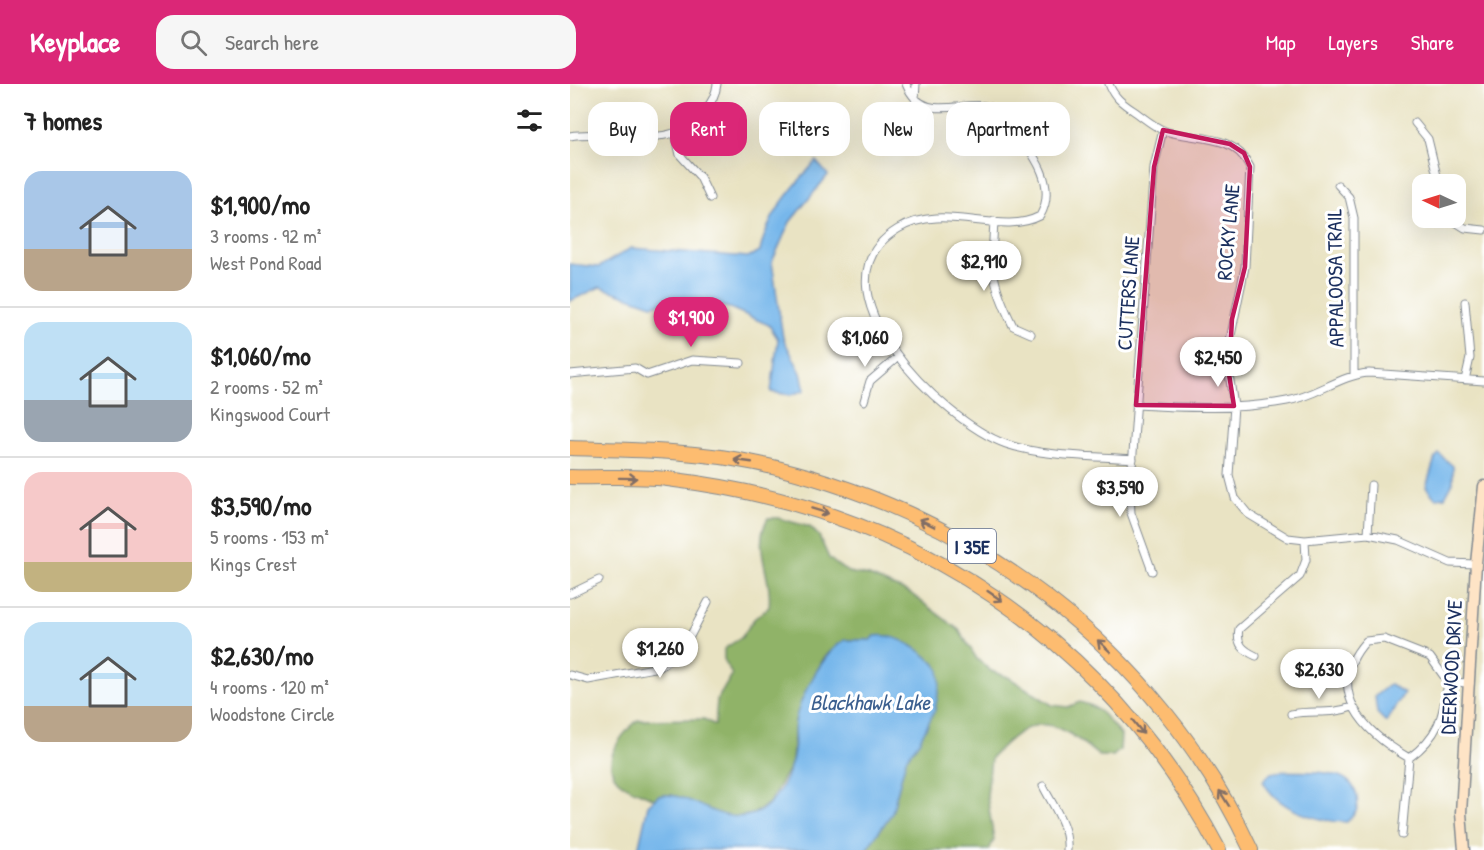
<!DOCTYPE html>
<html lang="en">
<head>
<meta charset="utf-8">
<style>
  :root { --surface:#fff; --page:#f6f6f6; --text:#222; --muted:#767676; --line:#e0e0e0; --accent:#db2777 }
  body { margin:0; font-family:"Patrick Hand",sans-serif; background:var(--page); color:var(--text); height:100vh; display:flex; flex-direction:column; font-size:22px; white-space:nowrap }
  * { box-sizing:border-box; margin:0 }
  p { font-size:20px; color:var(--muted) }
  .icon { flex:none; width:33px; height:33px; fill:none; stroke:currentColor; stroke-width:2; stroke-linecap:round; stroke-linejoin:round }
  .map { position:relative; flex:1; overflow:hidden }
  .sheet { display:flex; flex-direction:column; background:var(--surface); width:570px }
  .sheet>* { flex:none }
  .guide { position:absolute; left:18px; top:18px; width:570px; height:54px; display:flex; gap:12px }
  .needle { width:39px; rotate:274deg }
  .fabs { position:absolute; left:842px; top:90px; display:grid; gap:12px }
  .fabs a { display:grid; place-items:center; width:54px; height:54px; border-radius:12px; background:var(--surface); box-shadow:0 6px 24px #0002; font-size:30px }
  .price { position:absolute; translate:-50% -51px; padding:0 14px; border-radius:21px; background:#fff; color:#222; font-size:20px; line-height:39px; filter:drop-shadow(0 2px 3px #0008) }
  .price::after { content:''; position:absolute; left:50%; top:36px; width:18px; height:14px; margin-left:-9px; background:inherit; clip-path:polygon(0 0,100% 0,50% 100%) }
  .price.selected { background:var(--accent); color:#fff }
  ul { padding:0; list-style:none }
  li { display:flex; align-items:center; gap:18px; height:150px; padding:0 24px }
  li+li { border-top:2px solid var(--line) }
  li span { display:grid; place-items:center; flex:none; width:168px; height:120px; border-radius:18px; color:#555 }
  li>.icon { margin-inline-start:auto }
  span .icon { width:72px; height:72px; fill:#fffc; stroke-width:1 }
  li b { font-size:26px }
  h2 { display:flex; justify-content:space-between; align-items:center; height:72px; padding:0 24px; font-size:26px }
  .chip { padding:0 21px; border-radius:18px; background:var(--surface); box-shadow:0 6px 24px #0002; font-size:21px; line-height:54px }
  .chip.selected { background:var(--accent); color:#fff }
  header { display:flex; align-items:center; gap:36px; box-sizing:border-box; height:84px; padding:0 30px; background:var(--accent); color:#fff }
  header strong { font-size:28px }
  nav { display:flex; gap:33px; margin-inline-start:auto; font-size:21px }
  .search { width:420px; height:54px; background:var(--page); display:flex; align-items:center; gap:15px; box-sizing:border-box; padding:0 21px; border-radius:18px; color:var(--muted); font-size:22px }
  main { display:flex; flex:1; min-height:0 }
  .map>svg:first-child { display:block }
  .forest { fill:#90b367; stroke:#567162; stroke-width:1.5 }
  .water { fill:#77b7eb; stroke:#4973a4; stroke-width:1.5 }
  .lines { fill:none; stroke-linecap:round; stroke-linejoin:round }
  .street-casing { stroke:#828990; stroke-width:9 }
  .secondary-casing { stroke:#828990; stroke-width:13 }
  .highway-casing { stroke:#828990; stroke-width:16 }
  .street { stroke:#fff; stroke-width:7 }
  .secondary { stroke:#fee4c6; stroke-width:10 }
  .highway { stroke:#fdbc70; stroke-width:14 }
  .oneway { stroke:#816e66 }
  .marked { fill:#c2185b; fill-opacity:0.2; stroke:#c2185b; stroke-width:4.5; stroke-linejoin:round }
  .labels { text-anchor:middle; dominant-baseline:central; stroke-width:6; stroke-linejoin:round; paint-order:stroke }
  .shield { fill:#fff; stroke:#5f6d8e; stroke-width:1.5 }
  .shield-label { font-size:20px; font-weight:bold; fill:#1b2f5e }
  .street-label { font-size:21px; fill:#1b2f5e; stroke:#fff }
  .water-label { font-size:22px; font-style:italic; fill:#3b5f8f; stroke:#fff }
</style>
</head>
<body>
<header>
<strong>Keyplace</strong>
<div class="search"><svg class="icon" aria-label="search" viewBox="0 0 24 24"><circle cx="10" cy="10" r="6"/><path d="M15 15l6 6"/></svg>Search here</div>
<nav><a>Map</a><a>Layers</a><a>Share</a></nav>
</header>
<main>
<section class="sheet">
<h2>7 homes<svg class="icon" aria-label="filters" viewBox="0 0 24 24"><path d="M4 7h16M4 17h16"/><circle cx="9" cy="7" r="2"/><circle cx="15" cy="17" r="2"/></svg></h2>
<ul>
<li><span style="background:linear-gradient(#a9c7e8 65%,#b9a48a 0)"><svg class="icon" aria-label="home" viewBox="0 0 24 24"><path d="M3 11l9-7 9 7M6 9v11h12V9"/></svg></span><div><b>$1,900/mo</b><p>3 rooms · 92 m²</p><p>West Pond Road</p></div></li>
<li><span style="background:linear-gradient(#bfe0f5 65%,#9aa5b1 0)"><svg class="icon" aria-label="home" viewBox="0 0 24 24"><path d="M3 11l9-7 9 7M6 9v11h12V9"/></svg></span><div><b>$1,060/mo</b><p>2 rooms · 52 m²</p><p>Kingswood Court</p></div></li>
<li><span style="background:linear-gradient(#f6c9c9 75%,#c2b280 0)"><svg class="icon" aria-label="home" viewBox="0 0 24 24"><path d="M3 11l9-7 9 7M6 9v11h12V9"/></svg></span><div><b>$3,590/mo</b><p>5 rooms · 153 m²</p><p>Kings Crest</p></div></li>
<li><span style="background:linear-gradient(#bfe0f5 70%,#b9a48a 0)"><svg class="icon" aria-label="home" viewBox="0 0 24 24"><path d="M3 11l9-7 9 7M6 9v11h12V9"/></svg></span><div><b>$2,630/mo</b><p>4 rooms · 120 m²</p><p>Woodstone Circle</p></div></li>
</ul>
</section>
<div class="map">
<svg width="914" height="766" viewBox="0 0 914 766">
  <rect width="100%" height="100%" fill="#fff"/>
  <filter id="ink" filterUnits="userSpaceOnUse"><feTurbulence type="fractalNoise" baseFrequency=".0167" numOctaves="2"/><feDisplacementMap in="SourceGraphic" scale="12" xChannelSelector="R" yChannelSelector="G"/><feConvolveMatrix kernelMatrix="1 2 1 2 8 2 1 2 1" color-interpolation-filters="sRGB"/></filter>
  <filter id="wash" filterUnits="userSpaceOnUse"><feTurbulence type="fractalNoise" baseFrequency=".008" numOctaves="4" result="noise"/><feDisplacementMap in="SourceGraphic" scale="24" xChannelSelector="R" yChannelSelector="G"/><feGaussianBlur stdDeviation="1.35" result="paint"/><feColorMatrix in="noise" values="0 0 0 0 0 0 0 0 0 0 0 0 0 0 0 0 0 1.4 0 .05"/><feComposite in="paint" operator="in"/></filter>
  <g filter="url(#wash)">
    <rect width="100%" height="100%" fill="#e9e3c3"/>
    <!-- forest -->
    <path class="forest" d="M 198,434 L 208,434 L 240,443 L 249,452 L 259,474 L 266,480 L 278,488 L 299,492 L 340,509 L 389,546 L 407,575 L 421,587 L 438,593 L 482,621 L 498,623 L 510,618 L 522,622 L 533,630 L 551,651 L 550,666 L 543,672 L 529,672 C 483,633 464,627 421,674 L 417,712 L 424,756 L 419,766 L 296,766 L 322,729 L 336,675 L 350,656 L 367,582 L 343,563 L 305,552 L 301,556 L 275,556 L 255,572 L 236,607 L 225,637 L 222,679 L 199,719 L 183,730 L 160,734 L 102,711 L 93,711 L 84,715 C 75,710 63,707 54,701 C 26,683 49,652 68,636 L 134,635 L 145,641 L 147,616 L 162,591 L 154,575 L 154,565 L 172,553 L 184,535 L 199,523 C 203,492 181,463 198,434 Z"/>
    <!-- water -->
    <path class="water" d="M 246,77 L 258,91 L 220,138 L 202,178 L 213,254 L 231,289 L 235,306 L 221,311 L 201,308 L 208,255 L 199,241 L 160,224 L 114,214 L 82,221 L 30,203 L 0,217 L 0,180 L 29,183 L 61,164 L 178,173 L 190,167 C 198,129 221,106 246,77 Z
      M 869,370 L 883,382 L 883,398 L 875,413 L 865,414 L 856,403 L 865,374 Z
      M 305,552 C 327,548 356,569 369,585 L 370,599 L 365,626 L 350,656 L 336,675 L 322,729 L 296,766 L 68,766 L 78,721 L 88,712 C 118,704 146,743 184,730 C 206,722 221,688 224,667 C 226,658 223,649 225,639 C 229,615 253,568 275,556 L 301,556 Z
      M 820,600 L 834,609 L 816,638 L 807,629 L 805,612 Z
      M 713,687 C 738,689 782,682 787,713 C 789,726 786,729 777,738 C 749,738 707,726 693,697 L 701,689 Z"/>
  </g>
  <g filter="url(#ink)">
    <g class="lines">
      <!-- street casing -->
      <g class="street-casing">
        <path id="street" d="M 336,0 C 356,48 405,4 435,31 C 454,60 491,96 470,132 C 430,153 374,117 328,145 C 234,202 373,338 436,360 C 475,373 521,372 563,375
          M 539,0 C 544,13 552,19 564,27 C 573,33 584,43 595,47 C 627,57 663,48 680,83 L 675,183 L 659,261 L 659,290 L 664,322 L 659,391 L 665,414 L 678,430 L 718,454 L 735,456 L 798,450 L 828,456 L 880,479 L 906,480
          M 345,15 L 346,0
          M 845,39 L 858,55 L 869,100
          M 105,49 L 110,71 L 130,93 L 140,114
          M 0,52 C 44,44 100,70 133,29 C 140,21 146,11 147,0
          M 768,101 L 779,113 L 784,134 L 784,290
          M 879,134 L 895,144 L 914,146
          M 424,137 C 421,187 421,197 443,242 L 461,250
          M 895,218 L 900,274 L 895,296
          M 0,290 L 65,284 L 77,291 L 122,276 L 171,279
          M 294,317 L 300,297 L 328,273
          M 566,321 C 616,324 668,326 717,317 C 747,312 770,291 799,289 L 914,297
          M 798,450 L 801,401
          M 582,487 L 561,429 L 560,410 L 584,83 L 593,46
          M 0,510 L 29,496
          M 814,555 L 860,573 L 878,598 C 873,633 869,652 839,674 C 795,649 752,606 796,557 Z
          M 686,572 C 673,566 666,560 669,545 L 730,492 L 736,476 L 735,456
          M 0,591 L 18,596 L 90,583 L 114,564 L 138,518
          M 878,598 L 900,599
          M 721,630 C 742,626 762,631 782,623
          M 473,702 C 483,722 499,742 497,766
          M 832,751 L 839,674"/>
      </g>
      <!-- secondary casing -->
      <g class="secondary-casing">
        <path id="secondary" d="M 894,766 L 891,729 L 906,480 L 914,402"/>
      </g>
      <!-- highway casing -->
      <g class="highway-casing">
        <path id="highway" d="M 0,364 C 62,366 124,366 185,379 C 398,423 589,567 681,766
          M 0,393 C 34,394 71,391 105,396 C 342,425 537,554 649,766"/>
      </g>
      <!-- street -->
      <use href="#street" class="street"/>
      <!-- secondary -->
      <use href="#secondary" class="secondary"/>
      <!-- highway -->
      <use href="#highway" class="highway"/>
    </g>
    <!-- one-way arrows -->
    <defs><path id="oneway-shaft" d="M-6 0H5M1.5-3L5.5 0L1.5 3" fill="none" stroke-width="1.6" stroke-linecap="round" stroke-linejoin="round" transform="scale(1.5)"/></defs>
    <g class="oneway">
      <use href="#oneway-shaft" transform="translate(173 377) rotate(-172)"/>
      <use href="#oneway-shaft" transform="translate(58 394) rotate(1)"/>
      <use href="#oneway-shaft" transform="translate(250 427) rotate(17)"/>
      <use href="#oneway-shaft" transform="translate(357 439) rotate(-154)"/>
      <use href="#oneway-shaft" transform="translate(425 512) rotate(34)"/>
      <use href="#oneway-shaft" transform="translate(534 562) rotate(-137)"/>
      <use href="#oneway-shaft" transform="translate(568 643) rotate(52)"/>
      <use href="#oneway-shaft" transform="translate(654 714) rotate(-122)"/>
    </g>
  </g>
  <!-- marked area -->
  <path class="marked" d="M 593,46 L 660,60 L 674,69 L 680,83 L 675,183 L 662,235 L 659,290 L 664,322 L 566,321 L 584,83 Z"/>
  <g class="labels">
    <!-- shield labels -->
    <rect class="shield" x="378" y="445" width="48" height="34" rx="4.5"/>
    <g class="shield-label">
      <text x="402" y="462">I 35E</text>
    </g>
    <!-- street labels -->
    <g class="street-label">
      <text transform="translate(658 148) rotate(-85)">ROCKY LANE</text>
      <text transform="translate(765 194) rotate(-91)">APPALOOSA TRAIL</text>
      <text transform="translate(558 209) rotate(-86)">CUTTERS LANE</text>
      <text transform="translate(881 583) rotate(-87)">DEERWOOD DRIVE</text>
    </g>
    <!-- water labels -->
    <g class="water-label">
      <text x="300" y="618">Blackhawk Lake</text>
    </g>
  </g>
</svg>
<div class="fabs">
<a><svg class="needle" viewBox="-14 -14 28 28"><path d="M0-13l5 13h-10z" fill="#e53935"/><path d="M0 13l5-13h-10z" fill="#767676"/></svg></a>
</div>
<b class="price" style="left:414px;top:208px">$2,910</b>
<b class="price selected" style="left:121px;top:264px">$1,900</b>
<b class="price" style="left:295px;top:284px">$1,060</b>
<b class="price" style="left:648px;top:304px">$2,450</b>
<b class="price" style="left:550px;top:434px">$3,590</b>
<b class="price" style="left:90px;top:595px">$1,260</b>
<b class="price" style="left:749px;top:616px">$2,630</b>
<div class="guide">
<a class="chip">Buy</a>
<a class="chip selected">Rent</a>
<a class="chip">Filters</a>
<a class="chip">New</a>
<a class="chip">Apartment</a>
</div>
</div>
</main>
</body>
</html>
